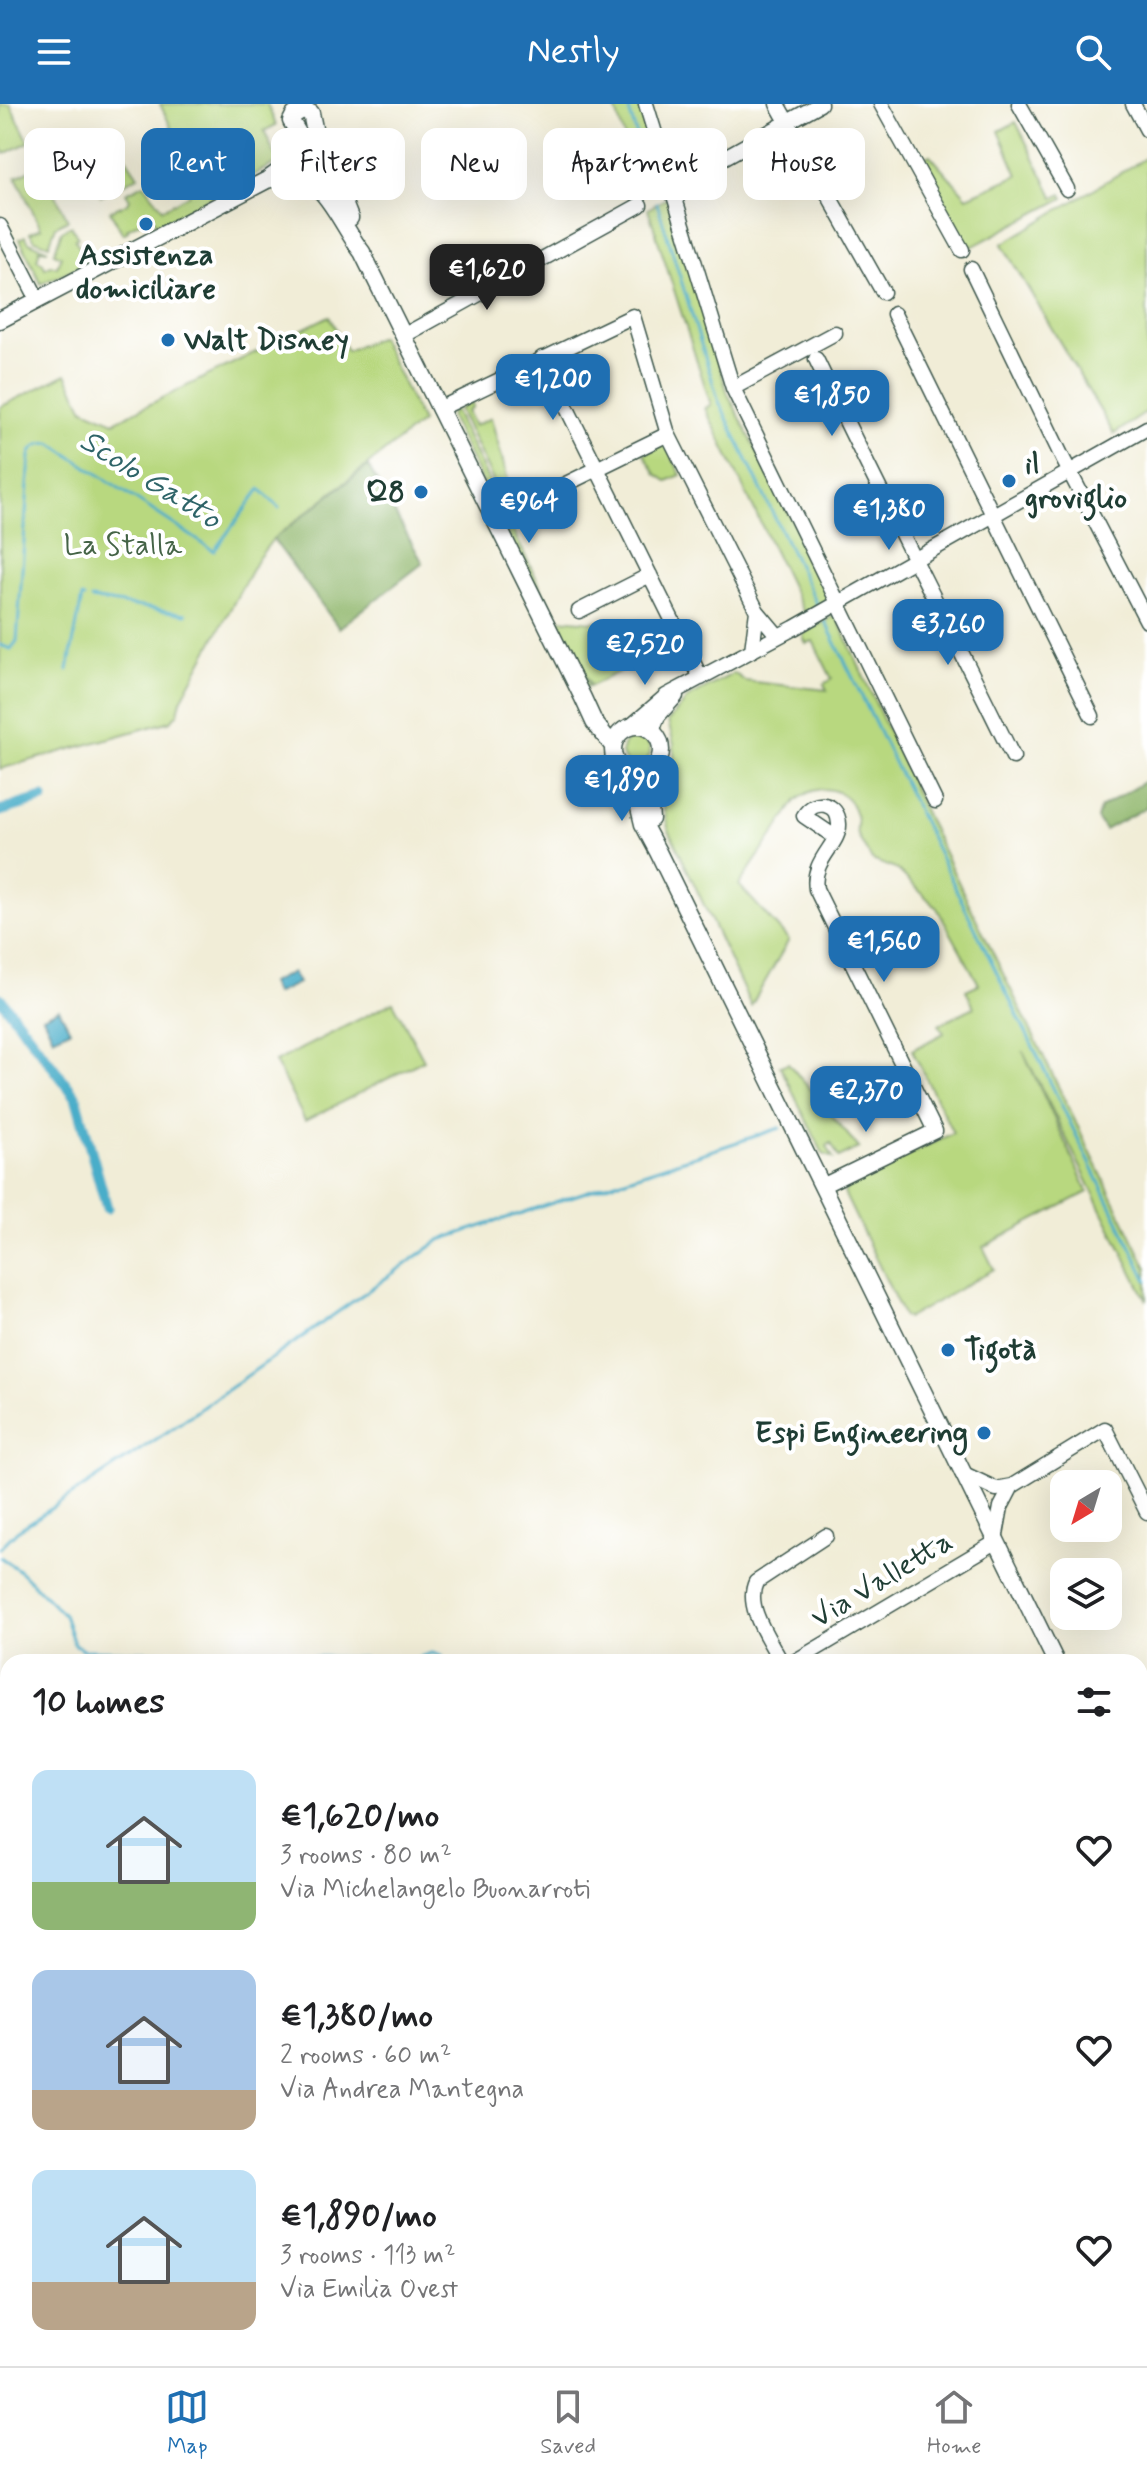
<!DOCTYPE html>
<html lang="en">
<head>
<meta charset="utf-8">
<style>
  :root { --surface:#fff; --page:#f6f6f6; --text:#202124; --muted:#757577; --line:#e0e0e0; --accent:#1f6fb2 }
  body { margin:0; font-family:Mynerve,sans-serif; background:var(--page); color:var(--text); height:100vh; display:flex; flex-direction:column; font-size:30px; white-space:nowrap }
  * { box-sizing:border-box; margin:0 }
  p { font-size:26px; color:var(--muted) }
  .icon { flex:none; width:44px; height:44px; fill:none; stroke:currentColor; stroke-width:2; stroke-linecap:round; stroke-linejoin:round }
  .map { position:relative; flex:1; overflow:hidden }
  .sheet { position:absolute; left:0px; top:1550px; width:1148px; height:712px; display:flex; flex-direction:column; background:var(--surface); border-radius:24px 24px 0 0; box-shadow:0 8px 32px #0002 }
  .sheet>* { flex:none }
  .guide { position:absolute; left:24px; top:24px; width:1100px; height:72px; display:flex; gap:16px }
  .needle { width:52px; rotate:218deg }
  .buttons { position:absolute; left:1050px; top:1366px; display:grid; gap:16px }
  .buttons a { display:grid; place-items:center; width:72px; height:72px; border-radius:16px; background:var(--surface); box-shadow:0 8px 32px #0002; font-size:40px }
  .price { position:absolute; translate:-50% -68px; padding:0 18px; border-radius:16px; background:var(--accent); color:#fff; font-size:26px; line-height:52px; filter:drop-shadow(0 2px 4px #0008) }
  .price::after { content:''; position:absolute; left:50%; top:48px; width:24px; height:18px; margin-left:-12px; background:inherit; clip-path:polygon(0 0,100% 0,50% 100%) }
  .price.on { background:#222; color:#fff }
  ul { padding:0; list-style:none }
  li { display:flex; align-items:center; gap:24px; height:200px; padding:0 32px }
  li span { display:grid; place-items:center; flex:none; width:224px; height:160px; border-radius:16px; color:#555 }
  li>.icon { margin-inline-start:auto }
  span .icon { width:96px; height:96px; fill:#fffc; stroke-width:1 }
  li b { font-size:34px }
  h2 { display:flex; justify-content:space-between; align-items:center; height:96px; padding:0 32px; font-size:34px }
  .tag { padding:0 28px; border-radius:16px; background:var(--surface); box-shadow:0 8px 32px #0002; font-size:28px; line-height:72px }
  .tag.on { background:var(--accent); color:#fff }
  header { display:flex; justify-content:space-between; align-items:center; height:104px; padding:0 32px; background:var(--accent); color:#fff; font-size:36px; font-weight:600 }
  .dock { display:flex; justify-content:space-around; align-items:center; height:112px; border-top:2px solid var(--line); background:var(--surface); font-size:22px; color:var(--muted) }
  .dock a { display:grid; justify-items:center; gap:4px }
  .dock .on { color:var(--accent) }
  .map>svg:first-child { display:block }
  .green { fill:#b8d87f; stroke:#6c8a5a; stroke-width:2 }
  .forest { fill:#92b86e; stroke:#587a51; stroke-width:2 }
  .water { fill:#4aadc9; stroke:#34757e; stroke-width:2 }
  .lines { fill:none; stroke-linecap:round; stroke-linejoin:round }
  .stream { stroke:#4aadc9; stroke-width:3 }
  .canal { stroke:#4aadc9; stroke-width:11 }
  .minor-casing { stroke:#3e574c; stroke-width:17 }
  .major-casing { stroke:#3e574c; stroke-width:19 }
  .minor { stroke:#fff; stroke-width:14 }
  .major { stroke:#fff; stroke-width:16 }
  .rail-casing { stroke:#1f3d34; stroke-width:6 }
  .rail { stroke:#fff; stroke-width:3; stroke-dasharray:9; stroke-linecap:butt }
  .poi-dot { fill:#1f6fb2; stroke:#fff; stroke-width:3 }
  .labels { text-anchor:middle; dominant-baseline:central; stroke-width:8; stroke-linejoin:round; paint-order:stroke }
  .poi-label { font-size:30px; font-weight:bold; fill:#1f3d34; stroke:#fff; text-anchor:start }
  .park-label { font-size:30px; fill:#456447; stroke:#fff }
  .street-label { font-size:30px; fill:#1f3d34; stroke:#fff }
  .water-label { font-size:32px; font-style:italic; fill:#2e6468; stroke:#fff }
</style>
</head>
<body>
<header><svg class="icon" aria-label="menu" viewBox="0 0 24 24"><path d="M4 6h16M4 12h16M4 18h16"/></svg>Nestly<svg class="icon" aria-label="search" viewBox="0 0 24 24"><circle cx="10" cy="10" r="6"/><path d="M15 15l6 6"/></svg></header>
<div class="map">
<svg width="1147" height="2262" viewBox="0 0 1147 2262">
  <rect width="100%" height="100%" fill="#fff"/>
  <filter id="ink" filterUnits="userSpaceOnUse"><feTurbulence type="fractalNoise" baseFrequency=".0125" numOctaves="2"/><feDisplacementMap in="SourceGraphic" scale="16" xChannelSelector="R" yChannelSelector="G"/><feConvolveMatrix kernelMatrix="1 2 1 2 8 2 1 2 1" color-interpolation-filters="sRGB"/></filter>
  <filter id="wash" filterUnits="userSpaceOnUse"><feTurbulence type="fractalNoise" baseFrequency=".006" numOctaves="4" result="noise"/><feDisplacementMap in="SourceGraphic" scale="32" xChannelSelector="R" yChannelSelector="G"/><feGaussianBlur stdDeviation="1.8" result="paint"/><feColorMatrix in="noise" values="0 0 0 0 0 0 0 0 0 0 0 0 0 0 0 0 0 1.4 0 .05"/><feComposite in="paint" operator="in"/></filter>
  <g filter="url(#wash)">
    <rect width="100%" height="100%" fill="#f1edd7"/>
    <!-- green -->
    <path class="green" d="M 0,0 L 10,0 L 29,38 L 5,50 L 0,40 Z
      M 160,0 L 267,0 L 276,21 L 264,27 L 278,58 L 158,122 L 149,107 L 140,112 L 142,117 L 127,125 L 128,127 L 123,130 L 110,107 L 128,99 L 130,95 L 126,89 L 144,80 L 163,105 L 189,90 L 185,83 L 197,77 Z
      M 614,0 L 642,0 L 666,78 L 642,90 Z
      M 1016,18 L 1054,94 L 1062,90 L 1064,94 L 966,146 L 924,69 L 930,65 L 924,54 L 930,51 L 967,93 L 1018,71 L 999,27 Z
      M 108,27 L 138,72 L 101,92 L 78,42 Z
      M 1147,53 L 1147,308 L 1114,330 L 1002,140 Z
      M 41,61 L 68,116 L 56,122 L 49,141 L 35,136 L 30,129 L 41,124 L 16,73 Z
      M 670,92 L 671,105 L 728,290 L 830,491 L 829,496 L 807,509 L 804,509 L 705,304 L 711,301 L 648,105 Z
      M 71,122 L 78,133 L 75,135 L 87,159 L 41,180 L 20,135 L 25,132 L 29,138 L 48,146 L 40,145 L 37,156 L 43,159 L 45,164 L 51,161 L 57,163 L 61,152 L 54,149 L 62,127 Z
      M 329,212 L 347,247 L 380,233 L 422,318 L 273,435 L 257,456 L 181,596 L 178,609 L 171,617 L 0,665 L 0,303 L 66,270 L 84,305 L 114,318 Z
      M 471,299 L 473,303 L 467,307 L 474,322 L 491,314 L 514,398 L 505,402 L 459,305 Z
      M 453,304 L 589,582 L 584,584 L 450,313 Z
      M 665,339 L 681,371 L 667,377 L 656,370 L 644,350 Z
      M 836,511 L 928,716 L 1147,1164 L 1147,1197 L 1023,947 L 1088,1088 L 983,1143 L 994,1165 L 908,1214 L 904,1213 L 844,1089 L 849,1080 L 953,1029 L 912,946 L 944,929 L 939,921 L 974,903 L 966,886 L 979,880 L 937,804 L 898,766 L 872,756 C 868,748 859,737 857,728 C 856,724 858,720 857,716 C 852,682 817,677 796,697 L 739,781 L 789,836 L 751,902 L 668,724 L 661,692 L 664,672 L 674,655 L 674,641 L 668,617 L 688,594 L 734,569 L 745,577 L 827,586 L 824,580 L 832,575 L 813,537 L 806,539 L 803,533 L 804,529 Z
      M 558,515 L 594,518 L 599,516 L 622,566 L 591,582 Z
      M622 647a14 14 0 1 1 28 0a14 14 0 1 1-28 0Z
      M 393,898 L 424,956 L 305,1017 L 275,958 Z
      M 788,959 L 859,1044 L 839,1054 L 831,1039 L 827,1042 L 833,1054 L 823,1050 L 780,962 Z"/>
    <!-- forest -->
    <path class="forest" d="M 368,362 L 423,459 L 339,524 L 273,435 Z
      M 1147,676 L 1147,703 L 1105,726 L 1097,715 L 1100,704 Z"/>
    <!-- water -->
    <path class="water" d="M 292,868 L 298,879 L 275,890 L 270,879 Z
      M 59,905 L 70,926 L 53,934 L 43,913 Z"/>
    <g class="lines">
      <!-- stream -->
      <path class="stream" d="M 627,0 L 653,84
        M 657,99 L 719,298 L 818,503
        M 91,495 L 186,510
        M 825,517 L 1147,1176
        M 0,541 L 11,545 L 17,537 L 30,352 C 32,341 41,339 51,339 L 214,447 L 260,385 L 279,404
        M 68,566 L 82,493 L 84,494
        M 0,1444 L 17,1427 L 170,1326 L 440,1136 L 780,1024
        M 0,1453 L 20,1467 L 64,1511 L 74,1540 L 84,1546 L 362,1554 L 405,1558 L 432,1549 L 441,1552 L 445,1558
        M 1140,1616 L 1147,1613
        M 1140,2246 L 1147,2249"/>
      <!-- canal -->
      <path class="canal" d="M 0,707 L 43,694
        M 0,894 L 76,993 L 107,1104"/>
    </g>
  </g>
  <g filter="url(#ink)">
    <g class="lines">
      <!-- minor casing -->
      <g class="minor-casing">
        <path id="minor" d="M 646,0 L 733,284 L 935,697
          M 777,0 L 883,188
          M 881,0 L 962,146
          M 1019,0 L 1067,85
          M 1133,0 L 1147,26
          M 671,83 L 820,0
          M 0,122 L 38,196
          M 971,165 L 1063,355 L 1147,517
          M 894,210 L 1092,612
          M 403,232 L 640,101
          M 542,254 L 701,574
          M 816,255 C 880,389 948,520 1013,653
          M 733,284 L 835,229
          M 439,305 L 633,212 L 668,330 L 757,507 L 778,532
          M 519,403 L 668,330
          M 579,507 L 650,471
          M 752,546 L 757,507
          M 630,623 L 666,592 L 794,524 L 1147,324
          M 652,627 L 658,612 L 676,592
          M 822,1082 L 935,1027 L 816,785 C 811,755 840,741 839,720 C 838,698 814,694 804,712 L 835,733
          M 962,1369 L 996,1385 L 1012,1382 L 1105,1325 L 1147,1408
          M 995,1436 L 1001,1403 L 1012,1382
          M 781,1558 C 770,1536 744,1503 756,1478 L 826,1432
          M 794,1558 L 996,1438
          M 1140,1637 L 1147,1634
          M 1140,1688 L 1147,1702
          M 1140,2044 L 1147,2039
          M 1036,2254 L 1041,2262
          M 955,2262 L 959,2254"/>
      </g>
      <!-- major casing -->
      <g class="major-casing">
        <path id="major" d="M 307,55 L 303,37 L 291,17 L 294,11 L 302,6 L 311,9 L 316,34 L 323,50 L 331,54 L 336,62 L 334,74 L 350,114
          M 267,76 C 276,74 284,71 292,71 C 326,74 343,125 362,148 L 583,594 L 594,618 L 613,642
          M 0,216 L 267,76 L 285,63 L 307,55
          M613 646a24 24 0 1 1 48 0a24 24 0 1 1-48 0Z
          M 624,666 L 635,687 L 643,720 L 658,748 L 1056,1558
          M 651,715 L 648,682 L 655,662
          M 1140,1727 L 1147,1741"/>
      </g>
      <!-- minor -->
      <use href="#minor" class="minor"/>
      <!-- major -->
      <use href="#major" class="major"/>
      <!-- rail casing -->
      <g class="rail-casing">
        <path id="rail" d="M 0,2206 L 8,2262"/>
      </g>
      <!-- rail -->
      <use href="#rail" class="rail"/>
    </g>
  </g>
  <!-- markers -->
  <g class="poi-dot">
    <circle cx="146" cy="120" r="8"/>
    <circle cx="168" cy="236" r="8"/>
    <circle cx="1009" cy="377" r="8"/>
    <circle cx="421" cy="388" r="8"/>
    <circle cx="948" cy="1246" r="8"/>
    <circle cx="984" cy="1329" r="8"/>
  </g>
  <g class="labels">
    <!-- poi labels -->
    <g class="poi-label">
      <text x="146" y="151" text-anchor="middle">Assistenza<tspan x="146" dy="34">domiciliare</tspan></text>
      <text x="184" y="236">Walt Disney</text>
      <text x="1025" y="360">il<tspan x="1025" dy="34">groviglio</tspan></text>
      <text x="405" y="388" text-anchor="end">Q8</text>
      <text x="964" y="1246">Tigotà</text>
      <text x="968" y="1329" text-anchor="end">Espi Engineering</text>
    </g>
    <!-- park labels -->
    <g class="park-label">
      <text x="123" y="441">La Stalla</text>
    </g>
    <!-- street labels -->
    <g class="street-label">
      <text transform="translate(882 1476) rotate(-31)">Via Valletta</text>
    </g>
    <!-- water labels -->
    <g class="water-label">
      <text transform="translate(150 376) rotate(32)">Scolo Gatto</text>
    </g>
  </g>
</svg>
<div class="buttons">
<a><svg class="needle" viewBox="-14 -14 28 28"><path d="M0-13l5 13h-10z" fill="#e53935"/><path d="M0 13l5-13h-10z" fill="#757577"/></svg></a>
<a><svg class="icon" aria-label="layers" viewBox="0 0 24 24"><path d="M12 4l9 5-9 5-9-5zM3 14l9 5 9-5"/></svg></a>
</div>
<b class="price on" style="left:487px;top:208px">€1,620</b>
<b class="price" style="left:553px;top:318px">€1,200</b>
<b class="price" style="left:832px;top:334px">€1,850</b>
<b class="price" style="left:529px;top:441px">€964</b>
<b class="price" style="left:889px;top:448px">€1,380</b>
<b class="price" style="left:948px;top:563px">€3,260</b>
<b class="price" style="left:645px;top:583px">€2,520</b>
<b class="price" style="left:622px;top:719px">€1,890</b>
<b class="price" style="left:884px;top:880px">€1,560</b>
<b class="price" style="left:866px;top:1030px">€2,370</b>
<div class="guide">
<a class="tag">Buy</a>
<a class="tag on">Rent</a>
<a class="tag">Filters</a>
<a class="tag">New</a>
<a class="tag">Apartment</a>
<a class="tag">House</a>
</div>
<section class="sheet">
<h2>10 homes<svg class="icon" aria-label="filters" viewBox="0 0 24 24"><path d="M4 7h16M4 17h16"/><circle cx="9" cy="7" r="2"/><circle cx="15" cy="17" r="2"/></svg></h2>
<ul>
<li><span style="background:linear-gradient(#bfe0f5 70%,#8fb573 0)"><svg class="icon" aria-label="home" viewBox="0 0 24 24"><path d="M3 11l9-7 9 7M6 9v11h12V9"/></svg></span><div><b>€1,620/mo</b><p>3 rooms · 80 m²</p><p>Via Michelangelo Buonarroti</p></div><svg class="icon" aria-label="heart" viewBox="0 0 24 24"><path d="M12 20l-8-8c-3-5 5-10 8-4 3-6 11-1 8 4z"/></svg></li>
<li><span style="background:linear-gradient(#a9c7e8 75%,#b9a48a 0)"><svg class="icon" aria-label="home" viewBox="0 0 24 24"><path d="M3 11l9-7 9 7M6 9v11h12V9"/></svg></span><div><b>€1,380/mo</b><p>2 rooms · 60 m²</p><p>Via Andrea Mantegna</p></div><svg class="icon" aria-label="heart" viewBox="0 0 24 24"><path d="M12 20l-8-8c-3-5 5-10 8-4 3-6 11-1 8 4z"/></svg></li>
<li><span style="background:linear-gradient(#bfe0f5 70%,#b9a48a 0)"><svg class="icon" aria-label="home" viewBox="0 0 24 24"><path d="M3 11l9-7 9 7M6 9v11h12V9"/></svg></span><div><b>€1,890/mo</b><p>3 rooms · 113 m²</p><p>Via Emilia Ovest</p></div><svg class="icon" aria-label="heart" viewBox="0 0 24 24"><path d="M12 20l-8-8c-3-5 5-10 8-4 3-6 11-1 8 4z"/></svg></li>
</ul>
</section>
</div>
<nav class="dock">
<a class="on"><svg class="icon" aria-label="map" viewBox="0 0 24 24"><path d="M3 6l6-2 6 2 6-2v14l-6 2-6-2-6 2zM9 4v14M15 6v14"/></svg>Map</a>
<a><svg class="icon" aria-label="saved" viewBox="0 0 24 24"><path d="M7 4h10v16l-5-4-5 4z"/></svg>Saved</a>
<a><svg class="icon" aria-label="home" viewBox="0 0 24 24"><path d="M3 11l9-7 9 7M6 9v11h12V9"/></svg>Home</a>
</nav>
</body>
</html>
